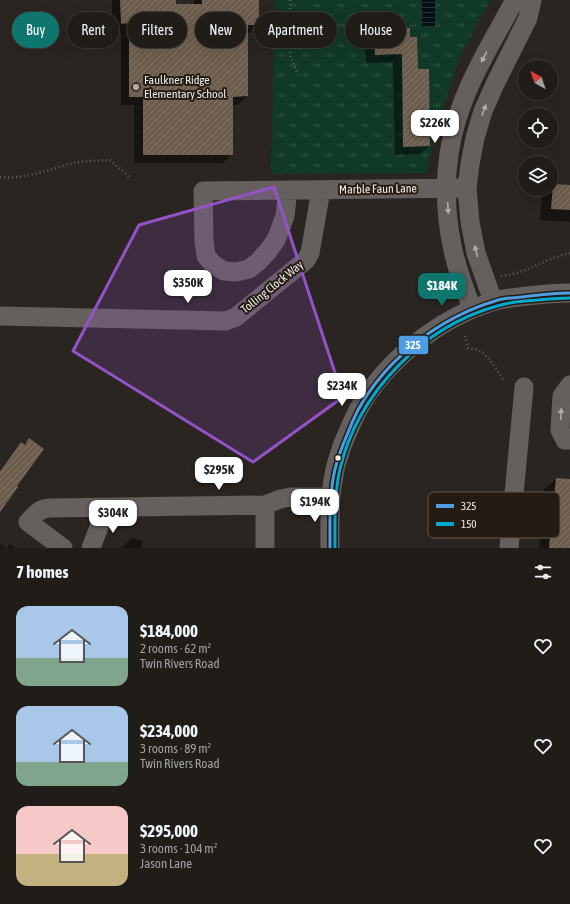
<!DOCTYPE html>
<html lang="en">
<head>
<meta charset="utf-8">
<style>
  :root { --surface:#201c18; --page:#282521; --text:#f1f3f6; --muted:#a2a1a2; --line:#3d3a37; --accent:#0f766e }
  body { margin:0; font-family:"Asap Condensed",sans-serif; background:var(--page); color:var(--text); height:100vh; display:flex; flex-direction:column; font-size:15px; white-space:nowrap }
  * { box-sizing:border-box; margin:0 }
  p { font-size:13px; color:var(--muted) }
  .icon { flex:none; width:22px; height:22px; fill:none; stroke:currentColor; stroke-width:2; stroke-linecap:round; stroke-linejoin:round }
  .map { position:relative; height:548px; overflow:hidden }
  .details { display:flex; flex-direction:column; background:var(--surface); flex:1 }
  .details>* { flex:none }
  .top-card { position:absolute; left:12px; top:12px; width:546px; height:36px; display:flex; gap:8px }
  .needle { width:26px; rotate:320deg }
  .buttons { position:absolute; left:518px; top:60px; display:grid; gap:8px }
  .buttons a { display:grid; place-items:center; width:40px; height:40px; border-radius:50%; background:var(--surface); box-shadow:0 4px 16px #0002,0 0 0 1px var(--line); font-size:20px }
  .price { position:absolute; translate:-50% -34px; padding:0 9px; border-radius:8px; background:#fff; color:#222; font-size:13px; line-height:26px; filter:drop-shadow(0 1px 2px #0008) }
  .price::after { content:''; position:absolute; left:50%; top:24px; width:12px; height:9px; margin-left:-6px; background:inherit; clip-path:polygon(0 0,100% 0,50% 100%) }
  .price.active { background:var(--accent); color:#fff }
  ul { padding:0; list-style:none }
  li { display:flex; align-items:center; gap:12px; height:100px; padding:0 16px }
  li span { display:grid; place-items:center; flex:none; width:112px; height:80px; border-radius:12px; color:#555 }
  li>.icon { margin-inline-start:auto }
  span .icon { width:48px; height:48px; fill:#fffc; stroke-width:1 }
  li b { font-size:17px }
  h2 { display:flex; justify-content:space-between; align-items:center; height:48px; padding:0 16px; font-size:17px }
  .pill { padding:0 14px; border-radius:18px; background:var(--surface); box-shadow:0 4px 16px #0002,0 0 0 1px var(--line); font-size:14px; line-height:36px }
  .pill.active { background:var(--accent); color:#fff }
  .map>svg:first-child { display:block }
  .park { fill:url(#park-tufts) }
  .water { fill:url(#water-rules) }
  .shadow { fill:#0007 }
  .building { fill:url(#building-hatch) }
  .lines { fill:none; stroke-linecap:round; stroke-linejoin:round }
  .path { stroke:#65605c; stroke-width:2.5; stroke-dasharray:1 3; stroke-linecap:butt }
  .minor { stroke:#65605d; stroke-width:19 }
  .bus-1-casing { stroke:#241b13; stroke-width:6 }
  .bus-2-casing { stroke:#241b13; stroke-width:6 }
  .bus-1 { stroke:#4d9ee5; stroke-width:3 }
  .bus-2 { stroke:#00a9ce; stroke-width:3 }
  .oneway { fill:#b3ada9 }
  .marked { fill:#9352c7; fill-opacity:0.2; stroke:#9352c7; stroke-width:3; stroke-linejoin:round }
  .poi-dot { fill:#ada6a1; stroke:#241b13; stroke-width:1.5 }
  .bus-dot { fill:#f3ece7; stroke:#241b13; stroke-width:1.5 }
  .labels { text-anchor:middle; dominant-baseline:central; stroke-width:4; stroke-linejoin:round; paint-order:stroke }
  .poi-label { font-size:12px; fill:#f3ece7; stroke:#241b13; text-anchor:start }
  .street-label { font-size:12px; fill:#f3ece7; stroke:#241b13 }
  .key { fill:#241b13; stroke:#625a53; stroke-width:1 }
  .key-label { font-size:11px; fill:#f3ece7 }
  .line-badge { stroke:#241b13; stroke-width:1.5 }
  .badge-label { font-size:11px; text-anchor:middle; font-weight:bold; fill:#fff }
</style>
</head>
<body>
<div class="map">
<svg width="570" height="548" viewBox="0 0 570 548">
  <defs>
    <pattern id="park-tufts" width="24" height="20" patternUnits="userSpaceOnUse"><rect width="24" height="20" fill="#113927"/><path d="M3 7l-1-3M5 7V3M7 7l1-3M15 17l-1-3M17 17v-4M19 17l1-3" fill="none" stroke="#345646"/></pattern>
    <pattern id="water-rules" width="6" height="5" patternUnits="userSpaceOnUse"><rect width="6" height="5" fill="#050f13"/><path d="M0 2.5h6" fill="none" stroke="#2a3235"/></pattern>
    <pattern id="building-hatch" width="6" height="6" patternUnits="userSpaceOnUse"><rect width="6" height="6" fill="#6d5d4e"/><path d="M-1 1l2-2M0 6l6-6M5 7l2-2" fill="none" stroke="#827468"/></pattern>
  </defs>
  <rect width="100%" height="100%" fill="#2a2520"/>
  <!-- park -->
  <path class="park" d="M 275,0 L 491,0 L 482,15 L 460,57 L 445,102 L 433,143 L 427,173 L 271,174 Z"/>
  <!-- water -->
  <path class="water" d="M 422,0 L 435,0 L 435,26 L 422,26 Z"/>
  <!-- shadow -->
  <path class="shadow" d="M 112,0 L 175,0 L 175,5 L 194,5 L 194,0 L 258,0 L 258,24 L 249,33 L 247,33 L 247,96 L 238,105 L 232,105 L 232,154 L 223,163 L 134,163 L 134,105 L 121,105 L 121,32 L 112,32 Z
    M 383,30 L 409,38 L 417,70 L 429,146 L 420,154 L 395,155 L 393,62 L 366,63 L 365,44 L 374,36 L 377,35 Z
    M 554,185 L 570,186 L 570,222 L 540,220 L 542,196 L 549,189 L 551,189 L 551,187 Z
    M 29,440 L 0,511 L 0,470 L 15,449 L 21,443 L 24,445 Z
    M 556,479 L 570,480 L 570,548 L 539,548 L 544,490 Z
    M 132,538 L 143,541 L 141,548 L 121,548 Z
    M 1,544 L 6,548 L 0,548 Z
    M 10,544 L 15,548 L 7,548 Z"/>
  <!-- building -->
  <path class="building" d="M 120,0 L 176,0 L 176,4 L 202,4 L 202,0 L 259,0 L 259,25 L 248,25 L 248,96 L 233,97 L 233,155 L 143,155 L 143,97 L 129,97 L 129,23 L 121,24 Z
    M 410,28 L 410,37 L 417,37 L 418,69 L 429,69 L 430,146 L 403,147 L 402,54 L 375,55 L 374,35 L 382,34 L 382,29 Z
    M 553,184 L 570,185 L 570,210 L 551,209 Z
    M 29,438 L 44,449 L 17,486 L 18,487 L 0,512 L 0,471 L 21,442 L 25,445 Z
    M 556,478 L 570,479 L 570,548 L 549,548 Z"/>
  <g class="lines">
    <!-- path -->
    <path class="path" d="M 290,0 L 290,56 L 298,75
      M 0,177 C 27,180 53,167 79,162 C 89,160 100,161 110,160 L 129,177
      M 501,276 C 526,274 546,258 570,253
      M 465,336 L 468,348 C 471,349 475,349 478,350 C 488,355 498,371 504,381"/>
    <!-- minor -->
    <path class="minor" d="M 288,190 L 285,216 L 276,240 L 268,251 L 258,262 L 249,269 L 236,272 L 224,271 L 213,264 L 206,256 L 204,241 L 203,191 L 467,188
      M 493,301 L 476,253 L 470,222 L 467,188 L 470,164 L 475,138 L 483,111 L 495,84 L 528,18 L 532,0
      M 472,309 C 464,288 456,267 452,245 C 442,197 445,145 464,99 C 476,67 495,37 511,7 L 518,0
      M 0,316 L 226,321 L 236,317 L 306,260 L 310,253 L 321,190
      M 570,385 L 562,396 L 560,430 L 565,440 L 570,440
      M 63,548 L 28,522 C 36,514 38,509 50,508 L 265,505 L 280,499 L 291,497 L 330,497
      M 91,548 L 106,508
      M 265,548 L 265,505
      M 330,548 C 330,524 329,499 334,475 C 335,466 339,456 342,446 C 347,434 352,422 358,410 C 386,360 438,319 492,302 C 500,299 510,298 519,297 C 536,295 553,293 570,293
      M 509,548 L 524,387"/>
    <!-- bus-1 casing -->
    <g class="bus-1-casing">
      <path id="bus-1" d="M 330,548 C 330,522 329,495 335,469 C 338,458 342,446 347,435 C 350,427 354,418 358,410 C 386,359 439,318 495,301 C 503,298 513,298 522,297 C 538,295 554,293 570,293"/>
    </g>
    <!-- bus-2 casing -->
    <g class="bus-2-casing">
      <path id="bus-2" d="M 335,548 C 335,522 334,495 340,469 C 358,393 422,327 497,306 C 506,303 515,302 525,301 C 540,300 555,298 570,298"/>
    </g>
    <!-- bus-1 -->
    <use href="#bus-1" class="bus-1"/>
    <!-- bus-2 -->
    <use href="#bus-2" class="bus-2"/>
  </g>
  <!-- one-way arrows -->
  <defs><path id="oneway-solid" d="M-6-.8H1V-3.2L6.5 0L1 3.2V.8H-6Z"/></defs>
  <g class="oneway">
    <use href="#oneway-solid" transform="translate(484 57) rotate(118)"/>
    <use href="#oneway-solid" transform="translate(484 110) rotate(-69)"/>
    <use href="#oneway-solid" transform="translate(448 208) rotate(87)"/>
    <use href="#oneway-solid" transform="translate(476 251) rotate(-104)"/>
    <use href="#oneway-solid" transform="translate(561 414) rotate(-88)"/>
  </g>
  <!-- marked area -->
  <path class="marked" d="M 274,187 L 343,397 L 253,462 L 73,351 L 139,225 Z"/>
  <!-- markers -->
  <circle class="poi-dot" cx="136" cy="87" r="4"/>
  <circle class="bus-dot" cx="338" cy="458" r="3.5"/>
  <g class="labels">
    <!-- poi labels -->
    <g class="poi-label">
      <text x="144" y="80">Faulkner Ridge<tspan x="144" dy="14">Elementary School</tspan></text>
    </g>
    <!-- street labels -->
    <g class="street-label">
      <text transform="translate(378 189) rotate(-1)">Marble Faun Lane</text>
      <text transform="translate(272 287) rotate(-39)">Tolling Clock Way</text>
    </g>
  </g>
  <!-- legend -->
  <rect x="428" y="492" width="132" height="46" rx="6" class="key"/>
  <rect x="436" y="504" width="18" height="4" fill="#4d9ee5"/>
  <rect x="436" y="522" width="18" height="4" fill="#00a9ce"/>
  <g class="key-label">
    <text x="461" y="510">325</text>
    <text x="461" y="528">150</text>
  </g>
  <rect class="line-badge" x="398" y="335" width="31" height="20" rx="4" fill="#4d9ee5"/>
  <g class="badge-label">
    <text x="413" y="349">325</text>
  </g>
</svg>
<div class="buttons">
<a><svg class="needle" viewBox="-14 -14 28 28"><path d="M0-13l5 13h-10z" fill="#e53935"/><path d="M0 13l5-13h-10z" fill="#a2a1a2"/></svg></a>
<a><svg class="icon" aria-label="locate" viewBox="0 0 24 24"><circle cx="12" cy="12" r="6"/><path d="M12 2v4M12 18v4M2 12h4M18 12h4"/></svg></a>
<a><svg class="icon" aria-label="layers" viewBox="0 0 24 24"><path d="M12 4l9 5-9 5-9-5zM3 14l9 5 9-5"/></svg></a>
</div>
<b class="price" style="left:435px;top:144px">$226K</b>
<b class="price" style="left:188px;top:304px">$350K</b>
<b class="price active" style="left:442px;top:307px">$184K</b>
<b class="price" style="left:342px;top:407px">$234K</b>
<b class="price" style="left:219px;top:491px">$295K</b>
<b class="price" style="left:315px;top:523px">$194K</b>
<b class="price" style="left:113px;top:534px">$304K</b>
<div class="top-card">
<a class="pill active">Buy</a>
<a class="pill">Rent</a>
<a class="pill">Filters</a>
<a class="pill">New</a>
<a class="pill">Apartment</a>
<a class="pill">House</a>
</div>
</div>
<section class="details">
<h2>7 homes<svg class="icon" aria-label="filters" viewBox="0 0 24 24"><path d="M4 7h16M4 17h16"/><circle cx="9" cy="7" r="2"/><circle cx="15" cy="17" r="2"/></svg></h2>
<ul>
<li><span style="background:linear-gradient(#a9c7e8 65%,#7fa58c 0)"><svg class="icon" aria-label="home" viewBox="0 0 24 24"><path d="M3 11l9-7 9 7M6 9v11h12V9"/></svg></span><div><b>$184,000</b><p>2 rooms · 62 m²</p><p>Twin Rivers Road</p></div><svg class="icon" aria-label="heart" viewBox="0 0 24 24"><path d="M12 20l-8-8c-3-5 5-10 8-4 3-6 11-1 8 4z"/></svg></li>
<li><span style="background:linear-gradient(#a9c7e8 70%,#7fa58c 0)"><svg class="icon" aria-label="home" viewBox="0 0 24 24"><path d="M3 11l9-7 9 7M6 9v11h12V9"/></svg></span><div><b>$234,000</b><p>3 rooms · 89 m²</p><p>Twin Rivers Road</p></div><svg class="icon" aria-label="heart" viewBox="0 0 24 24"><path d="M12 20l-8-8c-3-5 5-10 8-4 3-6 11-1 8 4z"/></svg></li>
<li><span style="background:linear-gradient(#f6c9c9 60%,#c2b280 0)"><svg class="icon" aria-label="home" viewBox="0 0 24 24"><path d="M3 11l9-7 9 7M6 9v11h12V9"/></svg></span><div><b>$295,000</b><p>3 rooms · 104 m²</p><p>Jason Lane</p></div><svg class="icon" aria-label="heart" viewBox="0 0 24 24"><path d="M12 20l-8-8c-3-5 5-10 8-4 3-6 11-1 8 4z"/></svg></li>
</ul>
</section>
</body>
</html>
